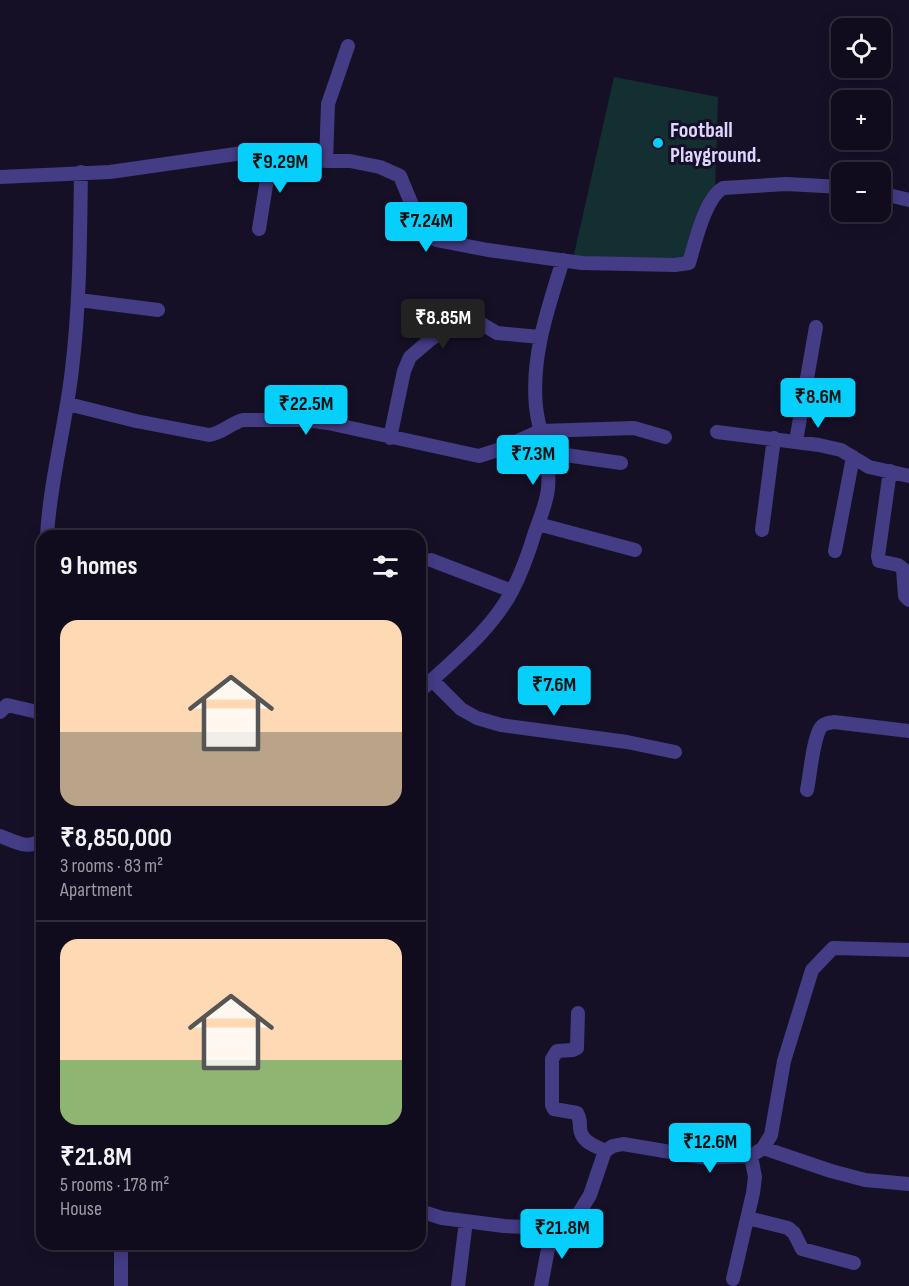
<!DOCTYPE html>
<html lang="en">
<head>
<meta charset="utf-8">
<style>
  :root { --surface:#100c1d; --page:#1e1a2a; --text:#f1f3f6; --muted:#9c9ba4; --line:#302c3b; --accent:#06cffb }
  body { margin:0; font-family:"Sofia Sans Condensed",sans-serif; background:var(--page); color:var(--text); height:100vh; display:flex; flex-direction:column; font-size:22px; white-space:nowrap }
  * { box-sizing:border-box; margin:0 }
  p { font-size:20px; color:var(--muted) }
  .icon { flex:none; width:33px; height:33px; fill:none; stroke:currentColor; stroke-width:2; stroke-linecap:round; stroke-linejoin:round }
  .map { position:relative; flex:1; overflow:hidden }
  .drawer { position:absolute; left:36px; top:530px; width:390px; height:720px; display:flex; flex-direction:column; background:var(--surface); border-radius:18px; box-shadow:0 3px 15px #0003,0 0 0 2px var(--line) }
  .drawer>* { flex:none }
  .fabs { position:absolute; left:831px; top:18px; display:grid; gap:12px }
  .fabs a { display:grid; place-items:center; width:60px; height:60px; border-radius:12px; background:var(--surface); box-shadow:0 3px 15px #0003,0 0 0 2px var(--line); font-size:30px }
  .price { position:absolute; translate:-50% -51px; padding:0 14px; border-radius:6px; background:var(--accent); color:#111; font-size:20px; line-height:39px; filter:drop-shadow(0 2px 3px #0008) }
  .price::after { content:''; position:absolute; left:50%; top:36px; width:18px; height:14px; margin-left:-9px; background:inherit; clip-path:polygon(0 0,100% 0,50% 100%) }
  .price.selected { background:#222; color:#fff }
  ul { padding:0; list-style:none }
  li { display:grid; align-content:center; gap:12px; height:318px; padding:0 24px }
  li+li { border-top:2px solid var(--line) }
  li span { display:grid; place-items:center; height:186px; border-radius:18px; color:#555 }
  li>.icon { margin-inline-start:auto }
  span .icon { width:108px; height:108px; fill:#fffc; stroke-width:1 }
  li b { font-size:26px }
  h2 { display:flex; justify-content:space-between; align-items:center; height:72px; padding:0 24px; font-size:26px }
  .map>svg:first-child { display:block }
  .pitch { fill:#132f31 }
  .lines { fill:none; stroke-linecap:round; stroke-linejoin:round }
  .minor { stroke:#443c85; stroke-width:14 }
  .poi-dot { fill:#06cffb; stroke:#161027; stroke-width:2 }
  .labels { text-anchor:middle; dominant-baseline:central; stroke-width:6; stroke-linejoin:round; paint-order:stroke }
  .poi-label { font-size:22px; font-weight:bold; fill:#ded6fe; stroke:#161027; text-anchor:start }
</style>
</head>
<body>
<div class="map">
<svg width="909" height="1286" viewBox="0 0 909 1286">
  <rect width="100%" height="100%" fill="#161027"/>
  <!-- pitch -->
  <path class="pitch" d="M 614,77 L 718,97 L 715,190 L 689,263 L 573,259 Z"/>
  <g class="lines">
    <!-- minor -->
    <path class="minor" d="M 326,161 L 328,104 L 348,46
      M 0,177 L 110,172 L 250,152 L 326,161 L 350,161 L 380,167 L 400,176 L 422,229 L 436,240 L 488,250 L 582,263 L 675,265 L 689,263 C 695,243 705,198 723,188 L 786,184 L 842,187
      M 880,193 L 909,200
      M 259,229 L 271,154
      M 79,300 L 158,310
      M 68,404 L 136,421 L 209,435 C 221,434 231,423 243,420 L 306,420 L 328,423 L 479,456 L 498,450 L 540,431 L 634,428 L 665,437
      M 717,432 L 819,445 L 841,450 L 869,467 L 909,476
      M 390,438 L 404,371 L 410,357 L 431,339 L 454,325 L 465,321 L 475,320 L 497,333 L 540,337
      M 796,441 L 816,327
      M 545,452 L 621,463
      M 890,471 L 878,556 L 879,561 L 898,565 L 903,569 L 905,596 L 909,600
      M 538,524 L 635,550
      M 762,530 L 774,438
      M 47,536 C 50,480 66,424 72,369 C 80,303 80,238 81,172
      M 835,551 L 853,457
      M 431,560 L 512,591
      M 432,680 L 461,709 L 477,718 L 501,725 L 627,742 L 675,752
      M 420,691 C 452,661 491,631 512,591 C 522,572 529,552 535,532 C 540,518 547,502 548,488 C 551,461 539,434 536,407 C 531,356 548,308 563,260
      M 0,712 L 7,705 L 42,713
      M 807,790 C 810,776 813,738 821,727 C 824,723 829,723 834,722 L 909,731
      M 0,836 C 17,842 26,850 42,840
      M 41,971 L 42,971
      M 578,1013 L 577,1048 L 573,1050 L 557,1051 L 552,1059 L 552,1105 L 554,1109 L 577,1113 C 580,1119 580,1122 580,1128 C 581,1142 594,1145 605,1151
      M 763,1148 L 831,1171 L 865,1180 L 909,1184
      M 420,1211 L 442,1218 L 504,1226 L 552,1228 L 566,1225 L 579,1213 L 590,1195 L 605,1151 L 613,1146 L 623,1144 L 706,1158 L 751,1156 L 763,1148 L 771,1135 L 784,1061 L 812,970 L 833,948 L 909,950
      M 748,1218 L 788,1228 L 794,1233 L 802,1249 L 854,1263
      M 733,1279 L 753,1193 L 755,1177 L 751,1156
      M 121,1286 L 121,1244
      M 458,1286 L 466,1221
      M 541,1286 L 552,1228"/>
  </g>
  <!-- markers -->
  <circle class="poi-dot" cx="658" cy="143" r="6"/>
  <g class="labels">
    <!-- poi labels -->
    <g class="poi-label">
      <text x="670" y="130">Football<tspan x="670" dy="25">Playground.</tspan></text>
    </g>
  </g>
</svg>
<div class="fabs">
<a><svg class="icon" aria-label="locate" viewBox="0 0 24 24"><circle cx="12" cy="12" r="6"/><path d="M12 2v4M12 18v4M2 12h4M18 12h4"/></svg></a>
<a>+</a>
<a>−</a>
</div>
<b class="price" style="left:280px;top:194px">₹9.29M</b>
<b class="price" style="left:426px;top:253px">₹7.24M</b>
<b class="price selected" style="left:443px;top:350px">₹8.85M</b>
<b class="price" style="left:818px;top:429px">₹8.6M</b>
<b class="price" style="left:306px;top:436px">₹22.5M</b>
<b class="price" style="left:533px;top:486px">₹7.3M</b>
<b class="price" style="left:554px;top:717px">₹7.6M</b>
<b class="price" style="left:710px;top:1174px">₹12.6M</b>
<b class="price" style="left:562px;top:1260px">₹21.8M</b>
<section class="drawer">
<h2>9 homes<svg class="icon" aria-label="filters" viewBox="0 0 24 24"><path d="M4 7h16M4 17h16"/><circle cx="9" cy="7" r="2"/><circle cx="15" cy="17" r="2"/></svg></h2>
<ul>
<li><span style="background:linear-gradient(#ffd9b3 60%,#b9a48a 0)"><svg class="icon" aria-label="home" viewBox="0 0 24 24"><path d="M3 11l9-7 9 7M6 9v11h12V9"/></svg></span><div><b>₹8,850,000</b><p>3 rooms · 83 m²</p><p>Apartment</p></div></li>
<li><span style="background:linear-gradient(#ffd9b3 65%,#8fb573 0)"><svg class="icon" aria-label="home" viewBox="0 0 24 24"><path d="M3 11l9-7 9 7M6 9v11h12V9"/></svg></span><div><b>₹21.8M</b><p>5 rooms · 178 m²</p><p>House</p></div></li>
</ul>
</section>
</div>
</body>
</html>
